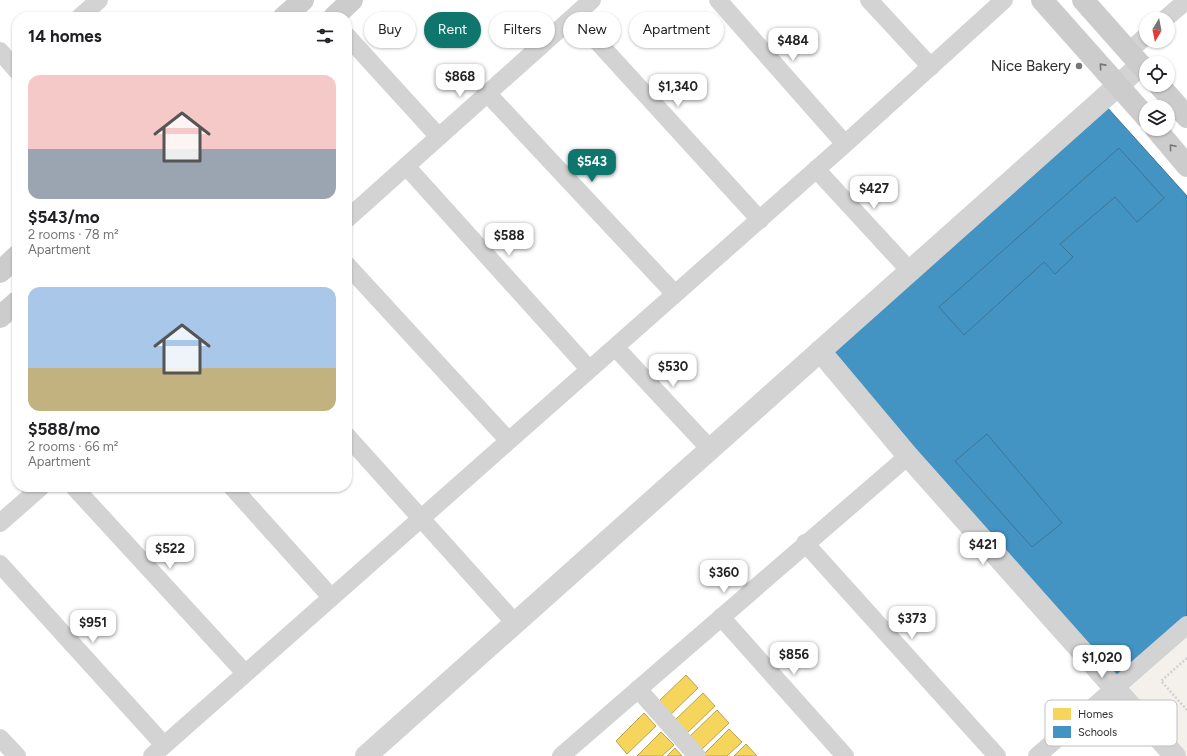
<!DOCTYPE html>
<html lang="en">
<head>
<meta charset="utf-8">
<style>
  :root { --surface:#fff; --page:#f6f6f6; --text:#202124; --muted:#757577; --accent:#0f766e }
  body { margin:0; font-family:Figtree,sans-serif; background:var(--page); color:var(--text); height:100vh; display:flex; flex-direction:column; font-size:15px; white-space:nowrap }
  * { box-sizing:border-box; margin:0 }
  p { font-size:13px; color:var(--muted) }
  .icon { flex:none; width:22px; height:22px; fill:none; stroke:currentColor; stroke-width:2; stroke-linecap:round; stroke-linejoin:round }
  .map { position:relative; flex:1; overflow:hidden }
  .side { position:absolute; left:12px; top:12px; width:340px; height:480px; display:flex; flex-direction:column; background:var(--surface); border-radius:16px; box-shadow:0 1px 3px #0004 }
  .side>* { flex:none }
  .top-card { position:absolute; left:364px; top:12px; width:380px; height:36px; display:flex; gap:8px }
  .needle { width:26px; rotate:190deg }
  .buttons { position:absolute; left:1139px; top:12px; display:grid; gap:8px }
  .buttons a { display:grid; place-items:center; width:36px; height:36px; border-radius:50%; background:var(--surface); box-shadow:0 1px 3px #0004; font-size:20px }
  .price { position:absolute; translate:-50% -34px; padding:0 9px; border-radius:8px; background:#fff; color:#222; font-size:13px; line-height:26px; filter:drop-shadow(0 1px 2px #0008) }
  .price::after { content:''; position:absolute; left:50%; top:24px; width:12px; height:9px; margin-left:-6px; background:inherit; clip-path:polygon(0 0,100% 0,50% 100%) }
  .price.selected { background:var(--accent); color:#fff }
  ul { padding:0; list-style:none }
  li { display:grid; align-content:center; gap:8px; height:212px; padding:0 16px }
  li span { display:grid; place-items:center; height:124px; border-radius:12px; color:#555 }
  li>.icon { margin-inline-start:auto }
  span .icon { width:72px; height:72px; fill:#fffc; stroke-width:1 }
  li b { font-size:17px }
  h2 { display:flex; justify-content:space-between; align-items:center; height:48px; padding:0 16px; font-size:17px }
  .tag { padding:0 14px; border-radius:18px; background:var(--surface); box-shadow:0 1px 3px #0004; font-size:14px; line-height:36px }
  .tag.selected { background:var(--accent); color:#fff }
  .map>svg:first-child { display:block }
  .green { fill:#f4f1ec }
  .homes { fill:#f6d55c; stroke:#baa34e }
  .schools { fill:#4393c3; stroke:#3d7596 }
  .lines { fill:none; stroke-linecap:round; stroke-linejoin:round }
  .path { stroke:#d1d1d1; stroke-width:2.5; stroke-dasharray:2 2; stroke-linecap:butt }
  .minor { stroke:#d3d3d3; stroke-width:18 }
  .tertiary { stroke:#d3d3d3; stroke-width:22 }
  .secondary { stroke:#ccc; stroke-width:22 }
  .oneway { stroke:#757575 }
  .poi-dot { fill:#777; stroke:#fff; stroke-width:1.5 }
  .labels { text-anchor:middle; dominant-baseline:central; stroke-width:4; stroke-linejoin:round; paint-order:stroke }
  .poi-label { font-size:15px; fill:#2e2e2e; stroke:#fff; text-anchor:end }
  .key { fill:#fff; stroke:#c0c0c0; stroke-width:1 }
  .key-label { font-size:11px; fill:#2e2e2e }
</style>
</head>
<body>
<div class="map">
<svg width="1187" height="756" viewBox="0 0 1187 756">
  <rect width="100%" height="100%" fill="#fff"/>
  <!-- green -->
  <path class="green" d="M 1187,625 L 1187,756 L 1175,756 L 1114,689 Z"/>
  <!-- homes -->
  <path class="homes" d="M 686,675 L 698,688 L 669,716 L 657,703 Z
    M 703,693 L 715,706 L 686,734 L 674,721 Z
    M 717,710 L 729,723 L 700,751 L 688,738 Z
    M 644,713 L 656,726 L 627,754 L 616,741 Z
    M 729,729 L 742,742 L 727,756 L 702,756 Z
    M 661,732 L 674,745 L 662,756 L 637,756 Z
    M 746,744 L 757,756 L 734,756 Z
    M 675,748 L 682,756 L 667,756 Z"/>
  <!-- schools -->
  <path class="schools" d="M 1106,106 L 1187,196 L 1187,615 L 1115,684 L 820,351 Z
    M 1119,148 L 1164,198 L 1137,222 L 1115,197 L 1060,244 L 1073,257 L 1055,274 L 1044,262 L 964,335 L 939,307 Z
    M 987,434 L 1062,523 L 1032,547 L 955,461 Z"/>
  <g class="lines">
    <!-- path -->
    <path class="path" d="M 1187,658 L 1161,681 L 1187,710"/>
    <!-- minor -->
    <path class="minor" d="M 718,0 L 845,144
      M 869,0 L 931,67
      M 574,16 L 760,220
      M 80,17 L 99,0
      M 1165,19 L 1187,0
      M 347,36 L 439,137
      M 0,51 L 17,71
      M 1129,51 L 1146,36
      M 487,93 L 675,294
      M 406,166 L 589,369
      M 816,169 L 910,271
      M 347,219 L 592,0
      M 347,265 L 508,440
      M 615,347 L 710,449
      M 347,436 L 515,623
      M 74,487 L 245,673
      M 232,487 L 331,597
      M 0,523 L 41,487
      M 805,543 L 997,756
      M 0,564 L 164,745
      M 721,617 L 845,756
      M 638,689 L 697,756
      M 0,738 L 17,756
      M 152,756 L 845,144 L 1004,0
      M 561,756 L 908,456
      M 1037,756 L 1187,625"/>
    <!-- tertiary -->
    <path class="tertiary" d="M 820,351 L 908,456 L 1175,756
      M 366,756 L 1141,65"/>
    <!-- secondary -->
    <path class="secondary" d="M 1042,0 L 1146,117
      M 1083,0 L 1146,71
      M 284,17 L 303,0
      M 334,17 L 352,0
      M 1159,85 L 1187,117
      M 1156,129 L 1187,166
      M 0,272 L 17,256
      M 0,317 L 17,302"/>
  </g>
  <!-- one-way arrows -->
  <defs><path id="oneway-chevron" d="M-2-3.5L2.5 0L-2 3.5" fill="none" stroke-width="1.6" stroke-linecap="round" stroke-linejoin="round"/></defs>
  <g class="oneway">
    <use href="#oneway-chevron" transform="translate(1102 66) rotate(-132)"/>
    <use href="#oneway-chevron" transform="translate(1172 147) rotate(-130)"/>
  </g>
  <!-- markers -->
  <circle class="poi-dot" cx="1079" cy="66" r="4"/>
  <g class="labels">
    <!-- poi labels -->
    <g class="poi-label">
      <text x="1071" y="66">Nice Bakery</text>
    </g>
  </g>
  <!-- legend -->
  <rect x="1045" y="700" width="132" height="46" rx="6" class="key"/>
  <rect x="1053" y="708" width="18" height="12" fill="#f6d55c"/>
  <rect x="1053" y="726" width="18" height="12" fill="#4393c3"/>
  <g class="key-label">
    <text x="1078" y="718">Homes</text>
    <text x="1078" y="736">Schools</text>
  </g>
</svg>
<div class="buttons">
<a><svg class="needle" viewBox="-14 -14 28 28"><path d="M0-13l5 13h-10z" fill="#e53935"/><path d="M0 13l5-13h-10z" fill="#757577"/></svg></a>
<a><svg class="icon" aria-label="locate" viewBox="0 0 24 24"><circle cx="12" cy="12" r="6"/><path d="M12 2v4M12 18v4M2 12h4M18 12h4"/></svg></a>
<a><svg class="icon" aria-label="layers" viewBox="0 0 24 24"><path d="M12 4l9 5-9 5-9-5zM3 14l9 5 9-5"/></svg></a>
</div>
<b class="price" style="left:793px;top:62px">$484</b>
<b class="price" style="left:460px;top:98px">$868</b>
<b class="price" style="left:678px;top:108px">$1,340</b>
<b class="price selected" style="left:592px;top:183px">$543</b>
<b class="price" style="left:874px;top:210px">$427</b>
<b class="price" style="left:509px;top:257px">$588</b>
<b class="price" style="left:673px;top:388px">$530</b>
<b class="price" style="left:983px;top:566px">$421</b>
<b class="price" style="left:170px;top:570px">$522</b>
<b class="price" style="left:724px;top:594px">$360</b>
<b class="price" style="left:912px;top:640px">$373</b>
<b class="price" style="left:93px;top:644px">$951</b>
<b class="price" style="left:794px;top:676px">$856</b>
<b class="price" style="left:1102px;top:679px">$1,020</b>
<div class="top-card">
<a class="tag">Buy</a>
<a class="tag selected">Rent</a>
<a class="tag">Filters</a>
<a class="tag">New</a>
<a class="tag">Apartment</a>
</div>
<section class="side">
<h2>14 homes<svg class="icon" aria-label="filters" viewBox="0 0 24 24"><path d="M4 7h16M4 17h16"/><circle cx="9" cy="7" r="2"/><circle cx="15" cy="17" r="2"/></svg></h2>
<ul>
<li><span style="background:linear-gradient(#f6c9c9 60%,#9aa5b1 0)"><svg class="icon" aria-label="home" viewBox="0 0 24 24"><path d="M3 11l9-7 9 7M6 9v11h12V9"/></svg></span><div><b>$543/mo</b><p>2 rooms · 78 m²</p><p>Apartment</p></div></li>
<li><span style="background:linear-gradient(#a9c7e8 65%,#c2b280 0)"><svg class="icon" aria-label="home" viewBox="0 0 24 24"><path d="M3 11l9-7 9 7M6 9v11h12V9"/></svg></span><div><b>$588/mo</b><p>2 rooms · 66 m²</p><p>Apartment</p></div></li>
</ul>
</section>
</div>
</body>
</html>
